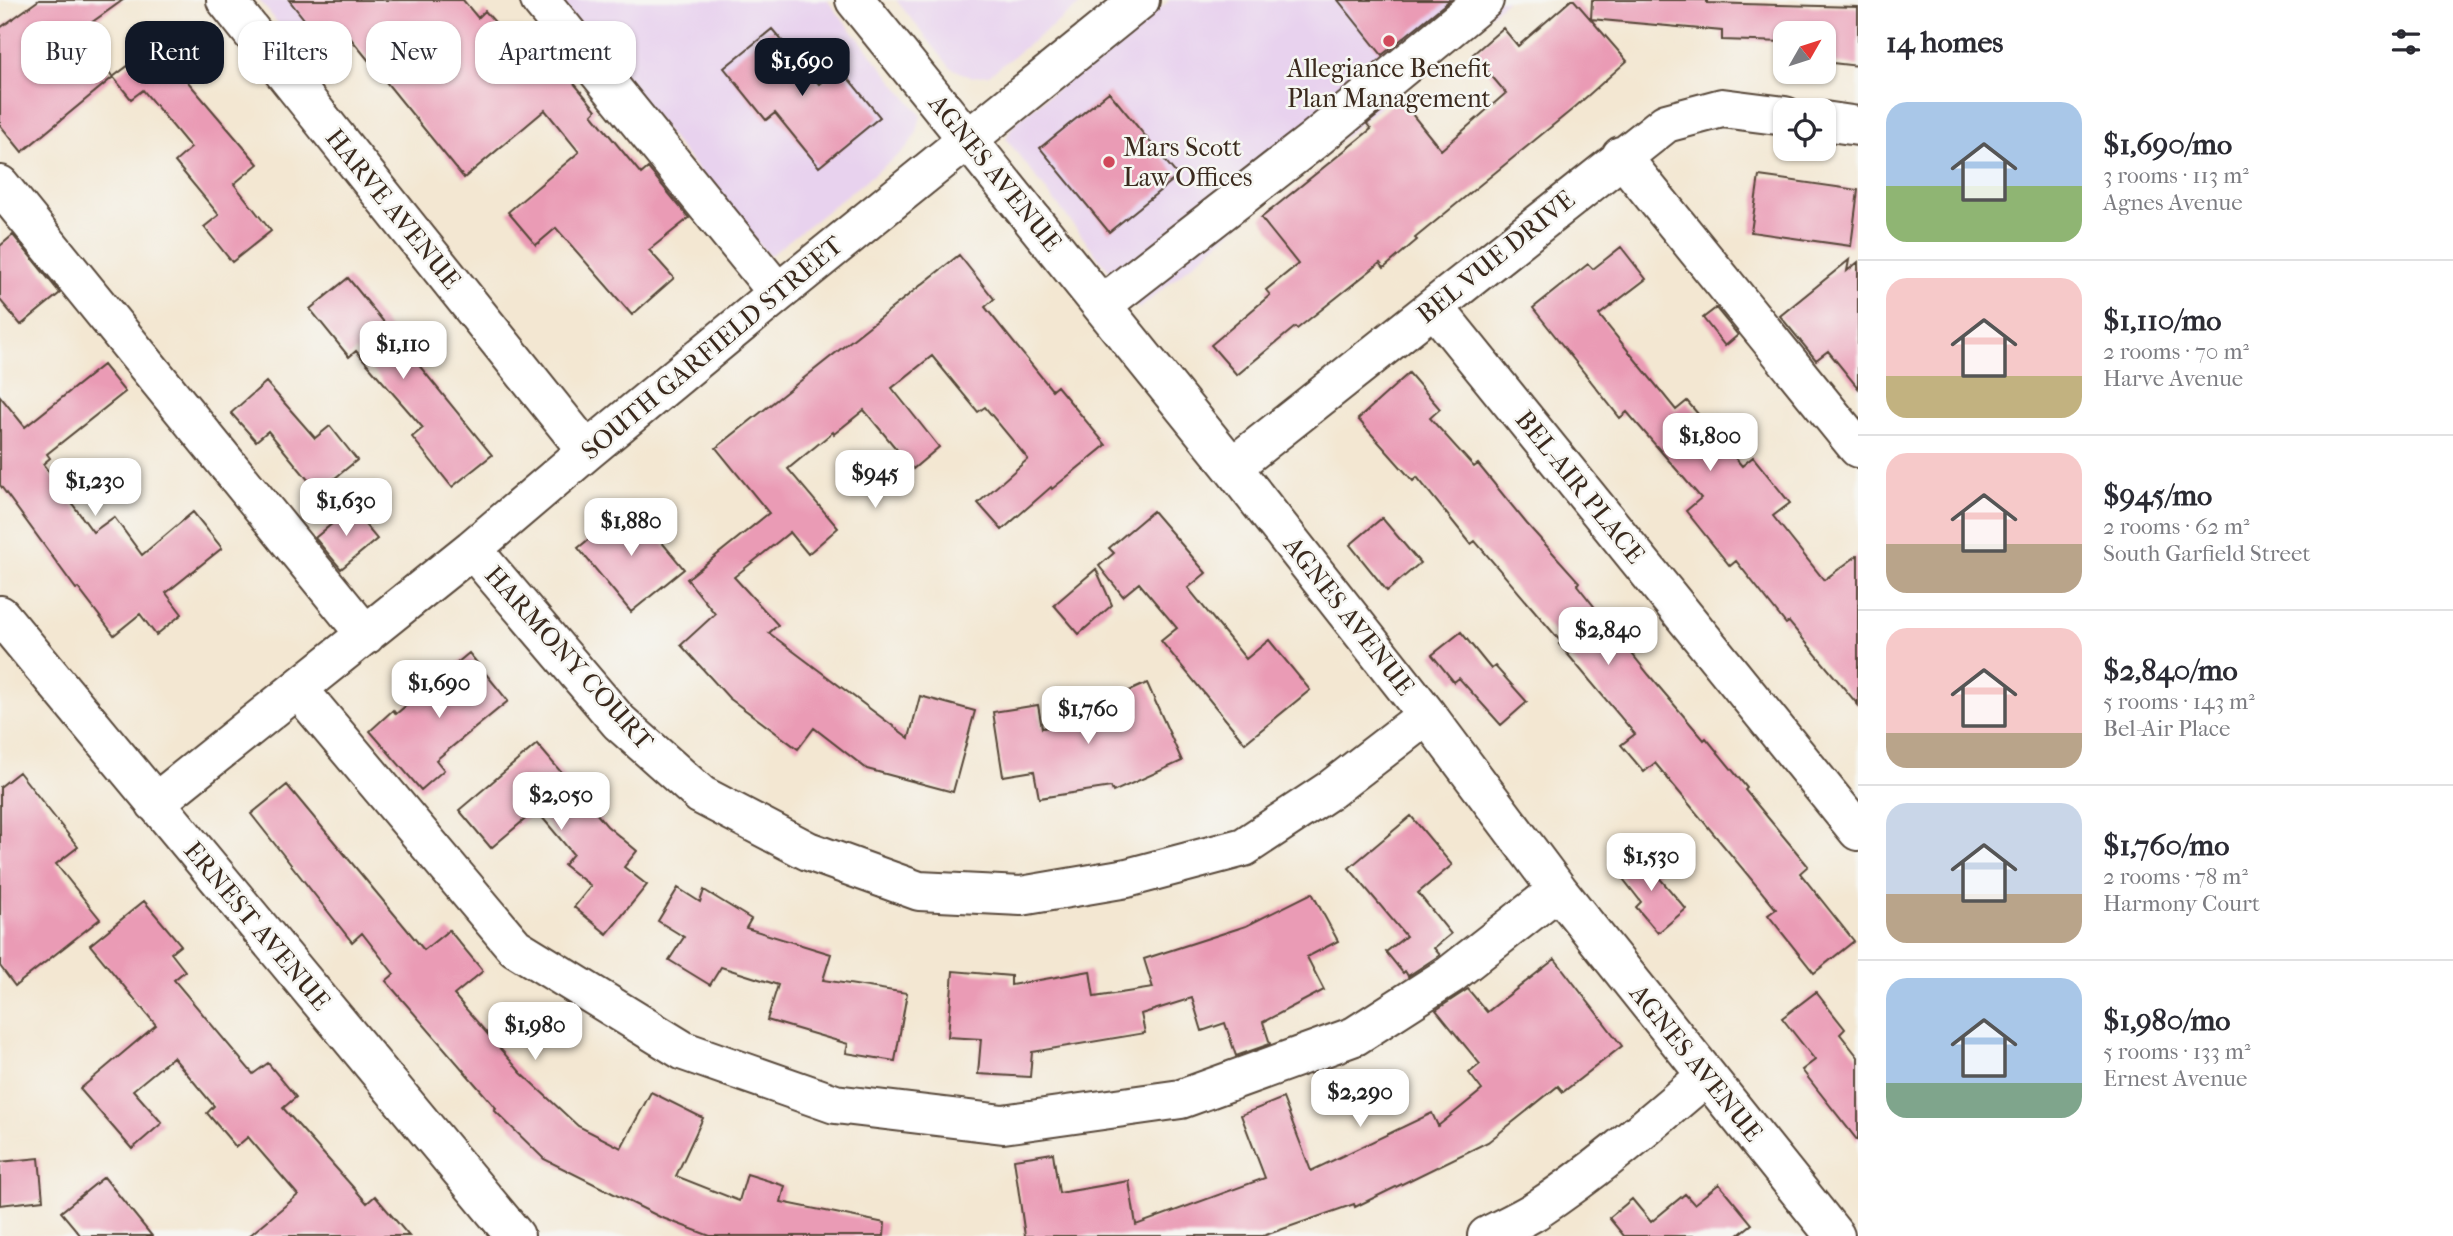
<!DOCTYPE html>
<html lang="en">
<head>
<meta charset="utf-8">
<style>
  :root { --surface:#fff; --page:#f7f7f7; --text:#2b2b33; --muted:#7c7c81; --line:#e1e1e2; --accent:#111827 }
  body { margin:0; font-family:"IM FELL French Canon",serif; background:var(--page); color:var(--text); height:100vh; display:flex; flex-direction:column; font-size:26px; white-space:nowrap }
  * { box-sizing:border-box; margin:0 }
  p { font-size:23px; color:var(--muted) }
  .icon { flex:none; width:38px; height:38px; fill:none; stroke:currentColor; stroke-width:2; stroke-linecap:round; stroke-linejoin:round }
  .map { position:relative; flex:1; overflow:hidden }
  .sheet { display:flex; flex-direction:column; background:var(--surface); width:595px }
  .sheet>* { flex:none }
  .top-card { position:absolute; left:21px; top:21px; width:665px; height:63px; display:flex; gap:14px }
  .needle { width:46px; rotate:51deg }
  .buttons { position:absolute; left:1773px; top:21px; display:grid; gap:14px }
  .buttons a { display:grid; place-items:center; width:63px; height:63px; border-radius:14px; background:var(--surface); box-shadow:0 2px 5px #0004; font-size:35px }
  .price { position:absolute; translate:-50% -60px; padding:0 16px; border-radius:14px; background:#fff; color:#222; font-size:23px; line-height:46px; filter:drop-shadow(0 2px 4px #0008) }
  .price::after { content:''; position:absolute; left:50%; top:42px; width:21px; height:16px; margin-left:-10px; background:inherit; clip-path:polygon(0 0,100% 0,50% 100%) }
  .price.current { background:var(--accent); color:#fff }
  ul { padding:0; list-style:none }
  li { display:flex; align-items:center; gap:21px; height:175px; padding:0 28px }
  li+li { border-top:2px solid var(--line) }
  li span { display:grid; place-items:center; flex:none; width:196px; height:140px; border-radius:21px; color:#555 }
  li>.icon { margin-inline-start:auto }
  span .icon { width:84px; height:84px; fill:#fffc; stroke-width:1 }
  li b { font-size:30px }
  h2 { display:flex; justify-content:space-between; align-items:center; height:84px; padding:0 28px; font-size:30px }
  .tag { padding:0 24px; border-radius:21px; background:var(--surface); box-shadow:0 2px 5px #0004; font-size:24px; line-height:63px }
  .tag.current { background:var(--accent); color:#fff }
  main { display:flex; flex:1; min-height:0 }
  .map>svg:first-child { display:block }
  .built { fill:#e8d2ee }
  .building { fill:#ea9bb5 }
  .lines { fill:none; stroke-linecap:round; stroke-linejoin:round }
  .minor-casing { stroke:#574639; stroke-width:42 }
  .minor { stroke:#fff; stroke-width:38 }
  .poi-dot { fill:#d1495b; stroke:#f6f6f2; stroke-width:2.5 }
  .labels { text-anchor:middle; dominant-baseline:central; stroke-width:5; stroke-linejoin:round; paint-order:stroke }
  .poi-label { font-size:26px; fill:#3b2a1e; stroke:#f6f6f2 }
  .street-label { font-size:26px; fill:#3b2a1e; stroke:#f6f6f2 }
</style>
</head>
<body>
<main>
<div class="map">
<svg width="1858" height="1236" viewBox="0 0 1858 1236">
  <rect width="100%" height="100%" fill="#f6f6f2"/>
  <filter id="ink" filterUnits="userSpaceOnUse"><feTurbulence type="fractalNoise" baseFrequency=".0143" numOctaves="2"/><feDisplacementMap in="SourceGraphic" scale="14" xChannelSelector="R" yChannelSelector="G"/><feConvolveMatrix kernelMatrix="1 2 1 2 8 2 1 2 1" color-interpolation-filters="sRGB"/></filter>
  <filter id="wash" filterUnits="userSpaceOnUse"><feTurbulence type="fractalNoise" baseFrequency=".00686" numOctaves="4" result="noise"/><feDisplacementMap in="SourceGraphic" scale="28" xChannelSelector="R" yChannelSelector="G"/><feGaussianBlur stdDeviation="1.57" result="paint"/><feColorMatrix in="noise" values="0 0 0 0 0 0 0 0 0 0 0 0 0 0 0 0 0 1.4 0 .05"/><feComposite in="paint" operator="in"/></filter>
  <g filter="url(#wash)">
    <rect width="100%" height="100%" fill="#f3e7d2"/>
    <!-- built -->
    <path class="built" d="M 259,0 L 380,0 L 307,59 Z
      M 558,0 L 827,0 L 921,115 L 917,132 L 906,149 L 769,256 Z
      M 896,0 L 1086,0 L 989,75 L 970,77 L 950,67 Z
      M 1170,0 L 1507,0 L 1139,309 L 1006,139 L 1014,123 Z"/>
    <g id="blocks">
      <!-- building -->
      <path class="building" d="M 39,0 L 123,0 L 77,33 L 113,77 L 22,152 L 0,125 L 0,28 Z
        M 289,0 L 463,0 L 478,18 L 485,11 L 520,50 L 536,37 L 596,110 L 592,114 L 641,174 L 648,168 L 689,218 L 649,250 L 674,278 L 632,315 L 556,228 L 536,245 L 508,212 L 579,152 L 545,110 L 464,178 L 339,24 L 320,39 Z
        M 1338,0 L 1450,0 L 1382,55 Z
        M 1571,0 L 1574,0 L 1627,61 L 1574,108 L 1415,238 L 1417,240 L 1384,268 L 1380,263 L 1297,329 L 1295,327 L 1237,375 L 1211,345 L 1270,295 L 1266,290 L 1298,264 L 1261,218 L 1371,129 L 1367,124 L 1399,98 L 1441,150 L 1506,93 L 1473,54 L 1503,28 L 1518,46 Z
        M 1592,0 L 1707,0 L 1707,3 L 1858,7 L 1858,66 L 1824,62 L 1824,33 L 1785,33 L 1785,42 L 1722,40 L 1722,31 L 1591,19 Z
        M 772,29 L 819,84 L 839,67 L 880,117 L 819,167 L 775,113 L 766,120 L 724,68 Z
        M 160,42 L 184,74 L 182,75 L 258,164 L 234,184 L 271,231 L 232,262 L 204,227 L 219,215 L 175,162 L 191,148 L 143,90 L 131,99 L 113,77 Z
        M 1109,92 L 1178,176 L 1109,232 L 1040,148 Z
        M 1759,176 L 1858,190 L 1851,246 L 1751,232 Z
        M 13,235 L 60,293 L 21,325 L 0,300 L 0,246 Z
        M 1621,247 L 1646,279 L 1599,315 L 1676,410 L 1687,401 L 1742,466 L 1753,457 L 1790,503 L 1773,516 L 1824,580 L 1858,555 L 1858,705 L 1789,622 L 1786,624 L 1736,561 L 1730,566 L 1686,511 L 1701,498 L 1627,412 L 1620,418 L 1533,308 L 1588,264 L 1593,269 Z
        M 959,255 L 994,299 L 985,307 L 1052,390 L 1057,386 L 1106,445 L 1052,489 L 1051,487 L 1002,530 L 978,503 L 1028,459 L 985,407 L 978,412 L 932,356 L 892,388 L 939,447 L 913,469 L 864,410 L 834,434 L 833,432 L 788,469 L 838,528 L 808,554 L 790,532 L 734,577 L 778,625 L 769,633 L 909,738 L 920,696 L 975,711 L 953,792 L 867,769 L 814,728 L 798,749 L 729,698 L 681,645 L 715,614 L 687,579 L 769,513 L 716,448 Z
        M 1849,260 L 1847,271 L 1858,262 L 1858,388 L 1828,351 L 1816,360 L 1780,316 Z
        M 348,278 L 492,455 L 452,487 L 412,437 L 423,428 L 356,351 L 349,357 L 310,309 Z
        M 1716,308 L 1738,335 L 1725,346 L 1703,318 Z
        M 103,365 L 125,392 L 47,454 L 50,458 L 43,464 L 93,532 L 114,517 L 142,555 L 193,512 L 222,548 L 166,593 L 182,614 L 156,635 L 140,614 L 114,635 L 78,588 L 76,589 L 0,485 L 0,396 L 25,427 Z
        M 1409,373 L 1440,409 L 1430,418 L 1474,467 L 1478,464 L 1527,524 L 1579,582 L 1577,585 L 1649,675 L 1704,740 L 1706,738 L 1747,788 L 1745,790 L 1808,866 L 1800,873 L 1854,941 L 1814,973 L 1768,915 L 1776,909 L 1655,763 L 1644,772 L 1621,745 L 1635,734 L 1559,644 L 1561,642 L 1475,541 L 1471,544 L 1417,477 L 1413,481 L 1358,419 Z
        M 266,382 L 315,438 L 330,426 L 357,460 L 318,492 L 268,431 L 256,441 L 231,413 Z
        M 631,505 L 684,569 L 631,612 L 578,548 Z
        M 351,508 L 377,539 L 341,569 L 315,538 Z
        M 1153,511 L 1206,573 L 1188,588 L 1246,659 L 1269,640 L 1310,690 L 1245,743 L 1161,641 L 1177,628 L 1139,583 L 1123,596 L 1099,566 L 1114,553 L 1109,548 Z
        M 1382,518 L 1420,563 L 1387,591 L 1350,545 Z
        M 1096,569 L 1112,605 L 1079,634 L 1054,605 Z
        M 1461,632 L 1491,669 L 1495,666 L 1527,702 L 1501,725 L 1459,678 L 1454,682 L 1432,655 Z
        M 469,653 L 508,701 L 436,760 L 444,770 L 421,790 L 370,731 L 393,710 L 396,714 Z
        M 1147,683 L 1182,761 L 1113,792 L 1111,787 L 1039,798 L 1034,771 L 1003,776 L 993,712 L 1038,705 L 1042,728 L 1109,718 L 1102,703 Z
        M 537,744 L 607,826 L 637,851 L 624,867 L 647,885 L 607,934 L 574,907 L 591,886 L 564,865 L 573,854 L 536,810 L 491,848 L 459,810 Z
        M 19,772 L 78,847 L 56,864 L 100,919 L 15,986 L 0,966 L 0,787 Z
        M 287,785 L 424,950 L 449,930 L 483,971 L 454,995 L 521,1073 L 578,1126 L 621,1148 L 651,1092 L 703,1118 L 676,1176 L 739,1201 L 747,1174 L 785,1186 L 781,1202 L 885,1223 L 884,1236 L 710,1236 L 660,1217 L 544,1159 L 494,1110 L 496,1108 L 386,981 L 394,974 L 362,933 L 352,942 L 251,814 Z
        M 1411,816 L 1452,865 L 1418,893 L 1451,934 L 1434,948 L 1440,955 L 1408,976 L 1405,971 L 1403,973 L 1386,952 L 1406,936 L 1349,868 Z
        M 1643,852 L 1659,872 L 1656,874 L 1686,909 L 1658,933 L 1636,907 L 1641,902 L 1617,871 Z
        M 678,888 L 700,902 L 704,890 L 751,919 L 746,928 L 831,954 L 823,980 L 907,993 L 895,1061 L 846,1053 L 848,1044 L 767,1020 L 778,985 L 721,967 L 710,985 L 669,960 L 684,937 L 658,921 Z
        M 1312,893 L 1338,941 L 1307,957 L 1324,990 L 1263,1022 L 1270,1044 L 1236,1056 L 1225,1023 L 1202,1031 L 1192,998 L 1141,1014 L 1145,1033 L 1032,1052 L 1030,1077 L 978,1074 L 981,1039 L 948,1037 L 953,971 L 1011,976 L 1011,985 L 1090,971 L 1094,997 L 1153,988 L 1144,959 L 1246,926 Z
        M 144,901 L 181,945 L 171,953 L 185,971 L 174,980 L 253,1074 L 268,1063 L 296,1097 L 283,1108 L 367,1203 L 375,1196 L 409,1236 L 249,1236 L 298,1195 L 248,1137 L 236,1147 L 207,1113 L 214,1106 L 173,1057 L 133,1090 L 162,1123 L 132,1149 L 80,1089 L 156,1025 L 90,945 Z
        M 1555,959 L 1622,1046 L 1563,1092 L 1558,1086 L 1488,1142 L 1355,1207 L 1354,1204 L 1263,1236 L 1025,1236 L 1014,1159 L 1053,1153 L 1059,1193 L 1129,1181 L 1136,1225 L 1265,1178 L 1241,1115 L 1283,1098 L 1311,1171 L 1432,1113 L 1438,1126 L 1482,1090 L 1469,1073 L 1480,1064 L 1436,1010 L 1468,989 L 1487,1012 Z
        M 1816,992 L 1845,1029 L 1840,1034 L 1858,1057 L 1858,1141 L 1802,1070 L 1815,1060 L 1782,1018 Z
        M 39,1158 L 43,1200 L 0,1205 L 0,1162 Z
        M 104,1177 L 152,1236 L 81,1236 L 61,1212 Z
        M 1719,1184 L 1752,1224 L 1737,1236 L 1624,1236 L 1609,1218 L 1632,1199 L 1651,1222 L 1685,1194 L 1694,1204 Z"/>
    </g>
  </g>
  <g filter="url(#ink)">
    <use href="#blocks" fill-opacity="0" stroke="#574639" stroke-width="2"/>
    <g class="lines">
      <!-- minor casing -->
      <g class="minor-casing">
        <path id="minor" d="M 226,0 L 587,451
          M 540,0 L 778,293
          M 855,0 L 1232,467 L 1427,715 L 1558,890 L 1835,1236
          M 1824,121 L 1858,126
          M 1621,156 L 1858,448
          M 0,185 L 366,635
          M 1102,305 L 1314,140 L 1484,0
          M 1434,307 L 1858,831
          M 1232,467 L 1666,123 L 1722,108 L 1785,116
          M 472,549 L 619,722 L 701,795 L 808,851 L 919,891 L 1021,896 L 1127,878 L 1244,847 L 1330,790 L 1427,715
          M 0,615 L 515,1236
          M 298,689 L 515,947 L 684,1051 L 835,1104 L 1003,1124 L 1181,1099 L 1355,1036 L 1450,975 L 1558,890
          M 155,803 L 472,549 L 587,451 L 778,293 L 1140,0
          M 1487,1236 C 1503,1228 1520,1220 1535,1211 C 1596,1171 1651,1123 1706,1076"/>
      </g>
      <!-- minor -->
      <use href="#minor" class="minor"/>
    </g>
  </g>
  <!-- markers -->
  <g class="poi-dot">
    <circle cx="1389" cy="41" r="7"/>
    <circle cx="1109" cy="162" r="7"/>
  </g>
  <g class="labels">
    <!-- poi labels -->
    <g class="poi-label">
      <text x="1389" y="68">Allegiance Benefit<tspan x="1389" dy="30">Plan Management</tspan></text>
      <text x="1123" y="147" text-anchor="start">Mars Scott<tspan x="1123" dy="30">Law Offices</tspan></text>
    </g>
    <!-- street labels -->
    <g class="street-label">
      <text transform="translate(995 173) rotate(51)">AGNES AVENUE</text>
      <text transform="translate(393 209) rotate(51)">HARVE AVENUE</text>
      <text transform="translate(1496 257) rotate(-39)">BEL VUE DRIVE</text>
      <text transform="translate(712 348) rotate(-40)">SOUTH GARFIELD STREET</text>
      <text transform="translate(1580 487) rotate(51)">BEL-AIR PLACE</text>
      <text transform="translate(1349 616) rotate(52)">AGNES AVENUE</text>
      <text transform="translate(569 658) rotate(48)">HARMONY COURT</text>
      <text transform="translate(257 926) rotate(50)">ERNEST AVENUE</text>
      <text transform="translate(1696 1063) rotate(51)">AGNES AVENUE</text>
    </g>
  </g>
</svg>
<div class="buttons">
<a><svg class="needle" viewBox="-14 -14 28 28"><path d="M0-13l5 13h-10z" fill="#e53935"/><path d="M0 13l5-13h-10z" fill="#7c7c81"/></svg></a>
<a><svg class="icon" aria-label="locate" viewBox="0 0 24 24"><circle cx="12" cy="12" r="6"/><path d="M12 2v4M12 18v4M2 12h4M18 12h4"/></svg></a>
</div>
<b class="price current" style="left:802px;top:98px">$1,690</b>
<b class="price" style="left:403px;top:381px">$1,110</b>
<b class="price" style="left:1710px;top:473px">$1,800</b>
<b class="price" style="left:875px;top:510px">$945</b>
<b class="price" style="left:95px;top:518px">$1,230</b>
<b class="price" style="left:346px;top:538px">$1,630</b>
<b class="price" style="left:631px;top:558px">$1,880</b>
<b class="price" style="left:1608px;top:667px">$2,840</b>
<b class="price" style="left:439px;top:720px">$1,690</b>
<b class="price" style="left:1088px;top:746px">$1,760</b>
<b class="price" style="left:561px;top:832px">$2,050</b>
<b class="price" style="left:1651px;top:893px">$1,530</b>
<b class="price" style="left:535px;top:1062px">$1,980</b>
<b class="price" style="left:1360px;top:1129px">$2,290</b>
<div class="top-card">
<a class="tag">Buy</a>
<a class="tag current">Rent</a>
<a class="tag">Filters</a>
<a class="tag">New</a>
<a class="tag">Apartment</a>
</div>
</div>
<section class="sheet">
<h2>14 homes<svg class="icon" aria-label="filters" viewBox="0 0 24 24"><path d="M4 7h16M4 17h16"/><circle cx="9" cy="7" r="2"/><circle cx="15" cy="17" r="2"/></svg></h2>
<ul>
<li><span style="background:linear-gradient(#a9c7e8 60%,#8fb573 0)"><svg class="icon" aria-label="home" viewBox="0 0 24 24"><path d="M3 11l9-7 9 7M6 9v11h12V9"/></svg></span><div><b>$1,690/mo</b><p>3 rooms · 113 m²</p><p>Agnes Avenue</p></div></li>
<li><span style="background:linear-gradient(#f6c9c9 70%,#c2b280 0)"><svg class="icon" aria-label="home" viewBox="0 0 24 24"><path d="M3 11l9-7 9 7M6 9v11h12V9"/></svg></span><div><b>$1,110/mo</b><p>2 rooms · 70 m²</p><p>Harve Avenue</p></div></li>
<li><span style="background:linear-gradient(#f6c9c9 65%,#b9a48a 0)"><svg class="icon" aria-label="home" viewBox="0 0 24 24"><path d="M3 11l9-7 9 7M6 9v11h12V9"/></svg></span><div><b>$945/mo</b><p>2 rooms · 62 m²</p><p>South Garfield Street</p></div></li>
<li><span style="background:linear-gradient(#f6c9c9 75%,#b9a48a 0)"><svg class="icon" aria-label="home" viewBox="0 0 24 24"><path d="M3 11l9-7 9 7M6 9v11h12V9"/></svg></span><div><b>$2,840/mo</b><p>5 rooms · 143 m²</p><p>Bel-Air Place</p></div></li>
<li><span style="background:linear-gradient(#c9d6e8 65%,#b9a48a 0)"><svg class="icon" aria-label="home" viewBox="0 0 24 24"><path d="M3 11l9-7 9 7M6 9v11h12V9"/></svg></span><div><b>$1,760/mo</b><p>2 rooms · 78 m²</p><p>Harmony Court</p></div></li>
<li><span style="background:linear-gradient(#a9c7e8 75%,#7fa58c 0)"><svg class="icon" aria-label="home" viewBox="0 0 24 24"><path d="M3 11l9-7 9 7M6 9v11h12V9"/></svg></span><div><b>$1,980/mo</b><p>5 rooms · 133 m²</p><p>Ernest Avenue</p></div></li>
</ul>
</section>
</main>
</body>
</html>
